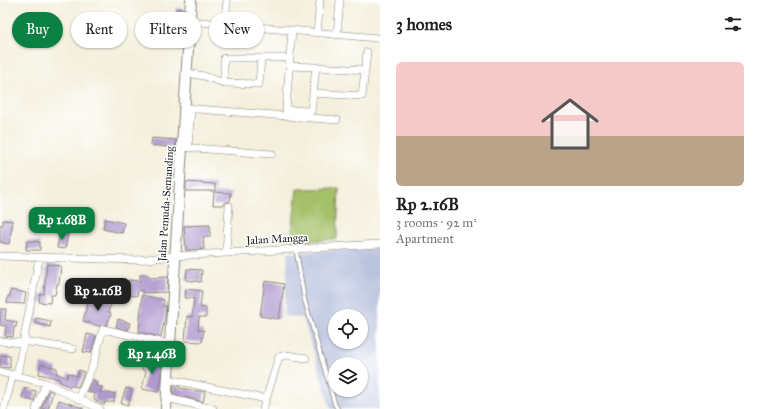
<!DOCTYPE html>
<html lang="en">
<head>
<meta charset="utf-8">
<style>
  :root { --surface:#fff; --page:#f6f6f6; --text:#202124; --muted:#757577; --accent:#0b8043 }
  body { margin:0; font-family:"IM FELL Great Primer",serif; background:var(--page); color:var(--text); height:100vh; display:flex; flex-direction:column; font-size:15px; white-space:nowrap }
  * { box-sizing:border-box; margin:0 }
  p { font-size:13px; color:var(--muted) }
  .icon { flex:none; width:22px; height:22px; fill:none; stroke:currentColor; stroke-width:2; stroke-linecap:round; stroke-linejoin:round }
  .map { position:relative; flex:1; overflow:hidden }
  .details { display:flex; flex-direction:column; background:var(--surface); width:380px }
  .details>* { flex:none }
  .guide { position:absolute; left:12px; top:12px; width:308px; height:36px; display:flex; gap:8px }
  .fabs { position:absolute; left:328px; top:309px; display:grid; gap:8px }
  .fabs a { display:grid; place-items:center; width:40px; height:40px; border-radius:50%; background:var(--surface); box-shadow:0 1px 3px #0004; font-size:20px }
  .price { position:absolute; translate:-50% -34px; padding:0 9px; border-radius:8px; background:var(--accent); color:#fff; font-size:13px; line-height:26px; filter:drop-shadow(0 1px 2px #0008) }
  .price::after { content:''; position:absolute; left:50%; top:24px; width:12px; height:9px; margin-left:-6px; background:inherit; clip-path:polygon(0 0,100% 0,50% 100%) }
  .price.on { background:#222; color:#fff }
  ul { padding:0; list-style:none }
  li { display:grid; align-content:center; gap:8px; height:212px; padding:0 16px }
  li span { display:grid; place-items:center; height:124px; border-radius:6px; color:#555 }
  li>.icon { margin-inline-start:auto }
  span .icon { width:72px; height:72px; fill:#fffc; stroke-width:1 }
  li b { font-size:17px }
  h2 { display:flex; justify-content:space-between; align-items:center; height:48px; padding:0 16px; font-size:17px }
  .pill { padding:0 14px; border-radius:18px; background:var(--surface); box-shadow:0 1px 3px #0004; font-size:14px; line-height:36px }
  .pill.on { background:var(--accent); color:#fff }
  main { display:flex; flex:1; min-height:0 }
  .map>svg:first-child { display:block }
  .industrial { fill:#bac3de; fill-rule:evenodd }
  .green { fill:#a4c067; stroke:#606e42 }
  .building { fill:#b099cf }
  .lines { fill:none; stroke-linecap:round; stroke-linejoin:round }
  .service-casing { stroke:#88867c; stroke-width:5 }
  .minor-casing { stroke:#88867c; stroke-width:8 }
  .secondary-casing { stroke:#88867c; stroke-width:12 }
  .service { stroke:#fff; stroke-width:3.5 }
  .minor { stroke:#fff; stroke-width:7 }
  .secondary { stroke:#fff; stroke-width:10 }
  .labels { text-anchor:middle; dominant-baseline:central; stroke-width:3; stroke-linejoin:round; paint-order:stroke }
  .street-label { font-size:11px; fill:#1c1c1c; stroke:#fff }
</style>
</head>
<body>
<main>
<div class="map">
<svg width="380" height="409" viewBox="0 0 380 409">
  <rect width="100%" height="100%" fill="#fff"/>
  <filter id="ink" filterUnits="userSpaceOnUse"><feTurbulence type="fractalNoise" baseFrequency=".025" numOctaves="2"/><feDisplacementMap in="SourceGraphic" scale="8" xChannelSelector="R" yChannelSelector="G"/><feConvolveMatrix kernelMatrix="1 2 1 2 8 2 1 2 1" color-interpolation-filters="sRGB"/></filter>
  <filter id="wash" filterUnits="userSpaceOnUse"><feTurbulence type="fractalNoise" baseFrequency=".012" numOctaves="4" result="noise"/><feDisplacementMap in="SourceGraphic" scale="16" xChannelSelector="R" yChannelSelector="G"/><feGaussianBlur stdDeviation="0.9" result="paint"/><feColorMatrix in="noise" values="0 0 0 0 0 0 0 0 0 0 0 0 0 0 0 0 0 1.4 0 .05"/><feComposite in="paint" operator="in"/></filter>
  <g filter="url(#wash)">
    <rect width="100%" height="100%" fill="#f4efdc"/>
    <!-- industrial -->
    <path class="industrial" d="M 380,247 L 380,409 L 331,409 L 303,318 L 284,316 L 288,253 ZM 335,316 L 361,316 L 361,342 L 335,342 ZM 335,364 L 361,364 L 361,390 L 335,390 Z"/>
    <!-- green -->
    <path class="green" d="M 339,188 L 337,239 L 291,242 L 297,189 Z"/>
    <g id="blocks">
      <!-- building -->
      <path class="building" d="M 176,8 L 184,9 L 182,41 L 180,41 L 179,48 L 163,46 L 164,41 L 175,43 Z
        M 152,138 L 176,140 L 175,148 L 151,145 Z
        M 186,182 L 215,184 L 215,191 L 186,191 Z
        M 214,192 L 231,193 L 230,201 L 226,202 L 224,205 L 213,205 Z
        M 105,219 L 124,223 L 122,233 L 103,229 Z
        M 3,220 L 13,221 L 9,244 L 0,242 L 0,225 L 3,225 Z
        M 210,225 L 210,237 L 203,237 L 204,249 L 186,250 L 184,226 Z
        M 60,232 L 68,234 L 65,249 L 57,248 Z
        M 27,241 L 40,242 L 40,250 L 26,250 Z
        M 47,264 L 61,266 L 59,284 L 57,284 L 55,295 L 51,295 L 50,303 L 39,302 L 40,294 L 44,294 Z
        M 187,269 L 202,270 L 201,282 L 186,280 Z
        M 140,275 L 148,275 L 149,278 L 168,277 L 167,292 L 142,293 L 143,291 L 138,290 L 137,296 L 127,295 L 129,280 L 140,281 Z
        M 265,281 L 284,284 L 279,319 L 260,316 Z
        M 186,289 L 202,291 L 200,307 L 206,308 L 206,317 L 199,317 L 198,330 L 204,330 L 202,342 L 185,341 L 187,316 L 192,317 L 194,298 L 185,298 Z
        M 11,290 L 26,293 L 24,304 L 7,303 L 8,296 L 10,296 Z
        M 142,295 L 164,300 L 163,306 L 166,306 L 165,317 L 161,337 L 139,332 Z
        M 89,298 L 99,300 L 100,298 L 112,302 L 108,312 L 111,313 L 107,325 L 98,326 L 83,321 Z
        M 0,309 L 6,309 L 5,320 L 17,322 L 16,327 L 14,327 L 13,337 L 5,336 L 6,326 L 0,325 Z
        M 36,318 L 51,321 L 50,327 L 35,323 Z
        M 118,319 L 130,323 L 128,330 L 116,327 Z
        M 87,334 L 96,336 L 91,353 L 83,352 Z
        M 137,342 L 162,347 L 161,349 L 160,353 L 145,349 L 145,346 L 136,345 Z
        M 1,355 L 10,356 L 10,368 L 0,367 Z
        M 146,357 L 162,362 L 161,381 L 158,392 L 142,389 L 146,371 L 142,370 Z
        M 41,364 L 57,368 L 56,373 L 67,378 L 68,373 L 77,376 L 79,370 L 84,372 L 78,387 L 70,385 L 70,387 L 59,381 L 60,379 L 39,374 Z
        M 92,380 L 97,382 L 96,386 L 102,387 L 100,392 L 115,394 L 114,402 L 105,402 L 104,405 L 94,400 L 95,394 L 87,391 Z
        M 174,385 L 179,386 L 179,388 L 205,392 L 203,402 L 173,394 Z
        M 25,388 L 36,391 L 34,401 L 22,398 Z
        M 126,388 L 132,390 L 128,405 L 121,403 Z
        M 49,390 L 53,392 L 48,409 L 41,409 Z
        M 59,400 L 83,408 L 83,409 L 56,409 Z"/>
    </g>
  </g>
  <g filter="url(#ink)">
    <use href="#blocks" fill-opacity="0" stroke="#88867c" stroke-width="1"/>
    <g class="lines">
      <!-- service casing -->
      <g class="service-casing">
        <path id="service" d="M 296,249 L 304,298 L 335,405 L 338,409"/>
      </g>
      <!-- minor casing -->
      <g class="minor-casing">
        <path id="minor" d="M 190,21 L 377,38
          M 225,23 L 227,0
          M 292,30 L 286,110 L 311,111 L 316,67 L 365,70 L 362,96 L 313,93
          M 317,33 L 320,0
          M 337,35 L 340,0
          M 289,66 L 316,67
          M 365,70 L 367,52
          M 187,73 L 204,76 L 224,83 L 259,84 L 261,58 L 290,58
          M 224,83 L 224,58 L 261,58
          M 184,108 L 337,120
          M 182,147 L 272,154
          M 188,147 L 191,109
          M 226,253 L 229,206
          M 0,256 L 137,260 L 175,256 L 380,244
          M 0,341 L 22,343
          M 23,341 L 73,349
          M 0,372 L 46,383 L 100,409
          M 17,375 L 39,259
          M 168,379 L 266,399
          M 167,398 L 213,409
          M 78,399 L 93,365 L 103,329 L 170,344
          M 4,409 L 13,374
          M 36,409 L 46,383
          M 263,409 L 279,357 L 287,355 L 306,358"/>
      </g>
      <!-- secondary casing -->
      <g class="secondary-casing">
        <path id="secondary" d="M 166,409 L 191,0"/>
      </g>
      <!-- service -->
      <use href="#service" class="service"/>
      <!-- minor -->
      <use href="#minor" class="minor"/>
      <!-- secondary -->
      <use href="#secondary" class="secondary"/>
    </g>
  </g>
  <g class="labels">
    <!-- street labels -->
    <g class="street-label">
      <text transform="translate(166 204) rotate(-86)">Jalan Pemuda-Semanding</text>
      <text transform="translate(277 239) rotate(-3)">Jalan Mangga</text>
    </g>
  </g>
</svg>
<div class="fabs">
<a><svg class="icon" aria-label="locate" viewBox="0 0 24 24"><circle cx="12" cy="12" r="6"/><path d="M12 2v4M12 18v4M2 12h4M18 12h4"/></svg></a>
<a><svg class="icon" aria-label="layers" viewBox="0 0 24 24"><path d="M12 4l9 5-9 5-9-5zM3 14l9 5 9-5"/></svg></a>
</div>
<b class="price" style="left:62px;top:241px">Rp 1.68B</b>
<b class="price on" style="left:98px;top:312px">Rp 2.16B</b>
<b class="price" style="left:152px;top:375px">Rp 1.46B</b>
<div class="guide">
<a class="pill on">Buy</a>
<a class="pill">Rent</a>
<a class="pill">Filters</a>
<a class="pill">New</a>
</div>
</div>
<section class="details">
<h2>3 homes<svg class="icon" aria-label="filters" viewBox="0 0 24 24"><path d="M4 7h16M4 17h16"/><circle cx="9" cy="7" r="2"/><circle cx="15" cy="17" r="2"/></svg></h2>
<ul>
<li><span style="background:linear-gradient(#f6c9c9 60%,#b9a48a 0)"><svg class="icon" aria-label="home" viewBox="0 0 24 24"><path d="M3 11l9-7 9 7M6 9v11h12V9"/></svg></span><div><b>Rp 2.16B</b><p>3 rooms · 92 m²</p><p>Apartment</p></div></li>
</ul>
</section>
</main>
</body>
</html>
